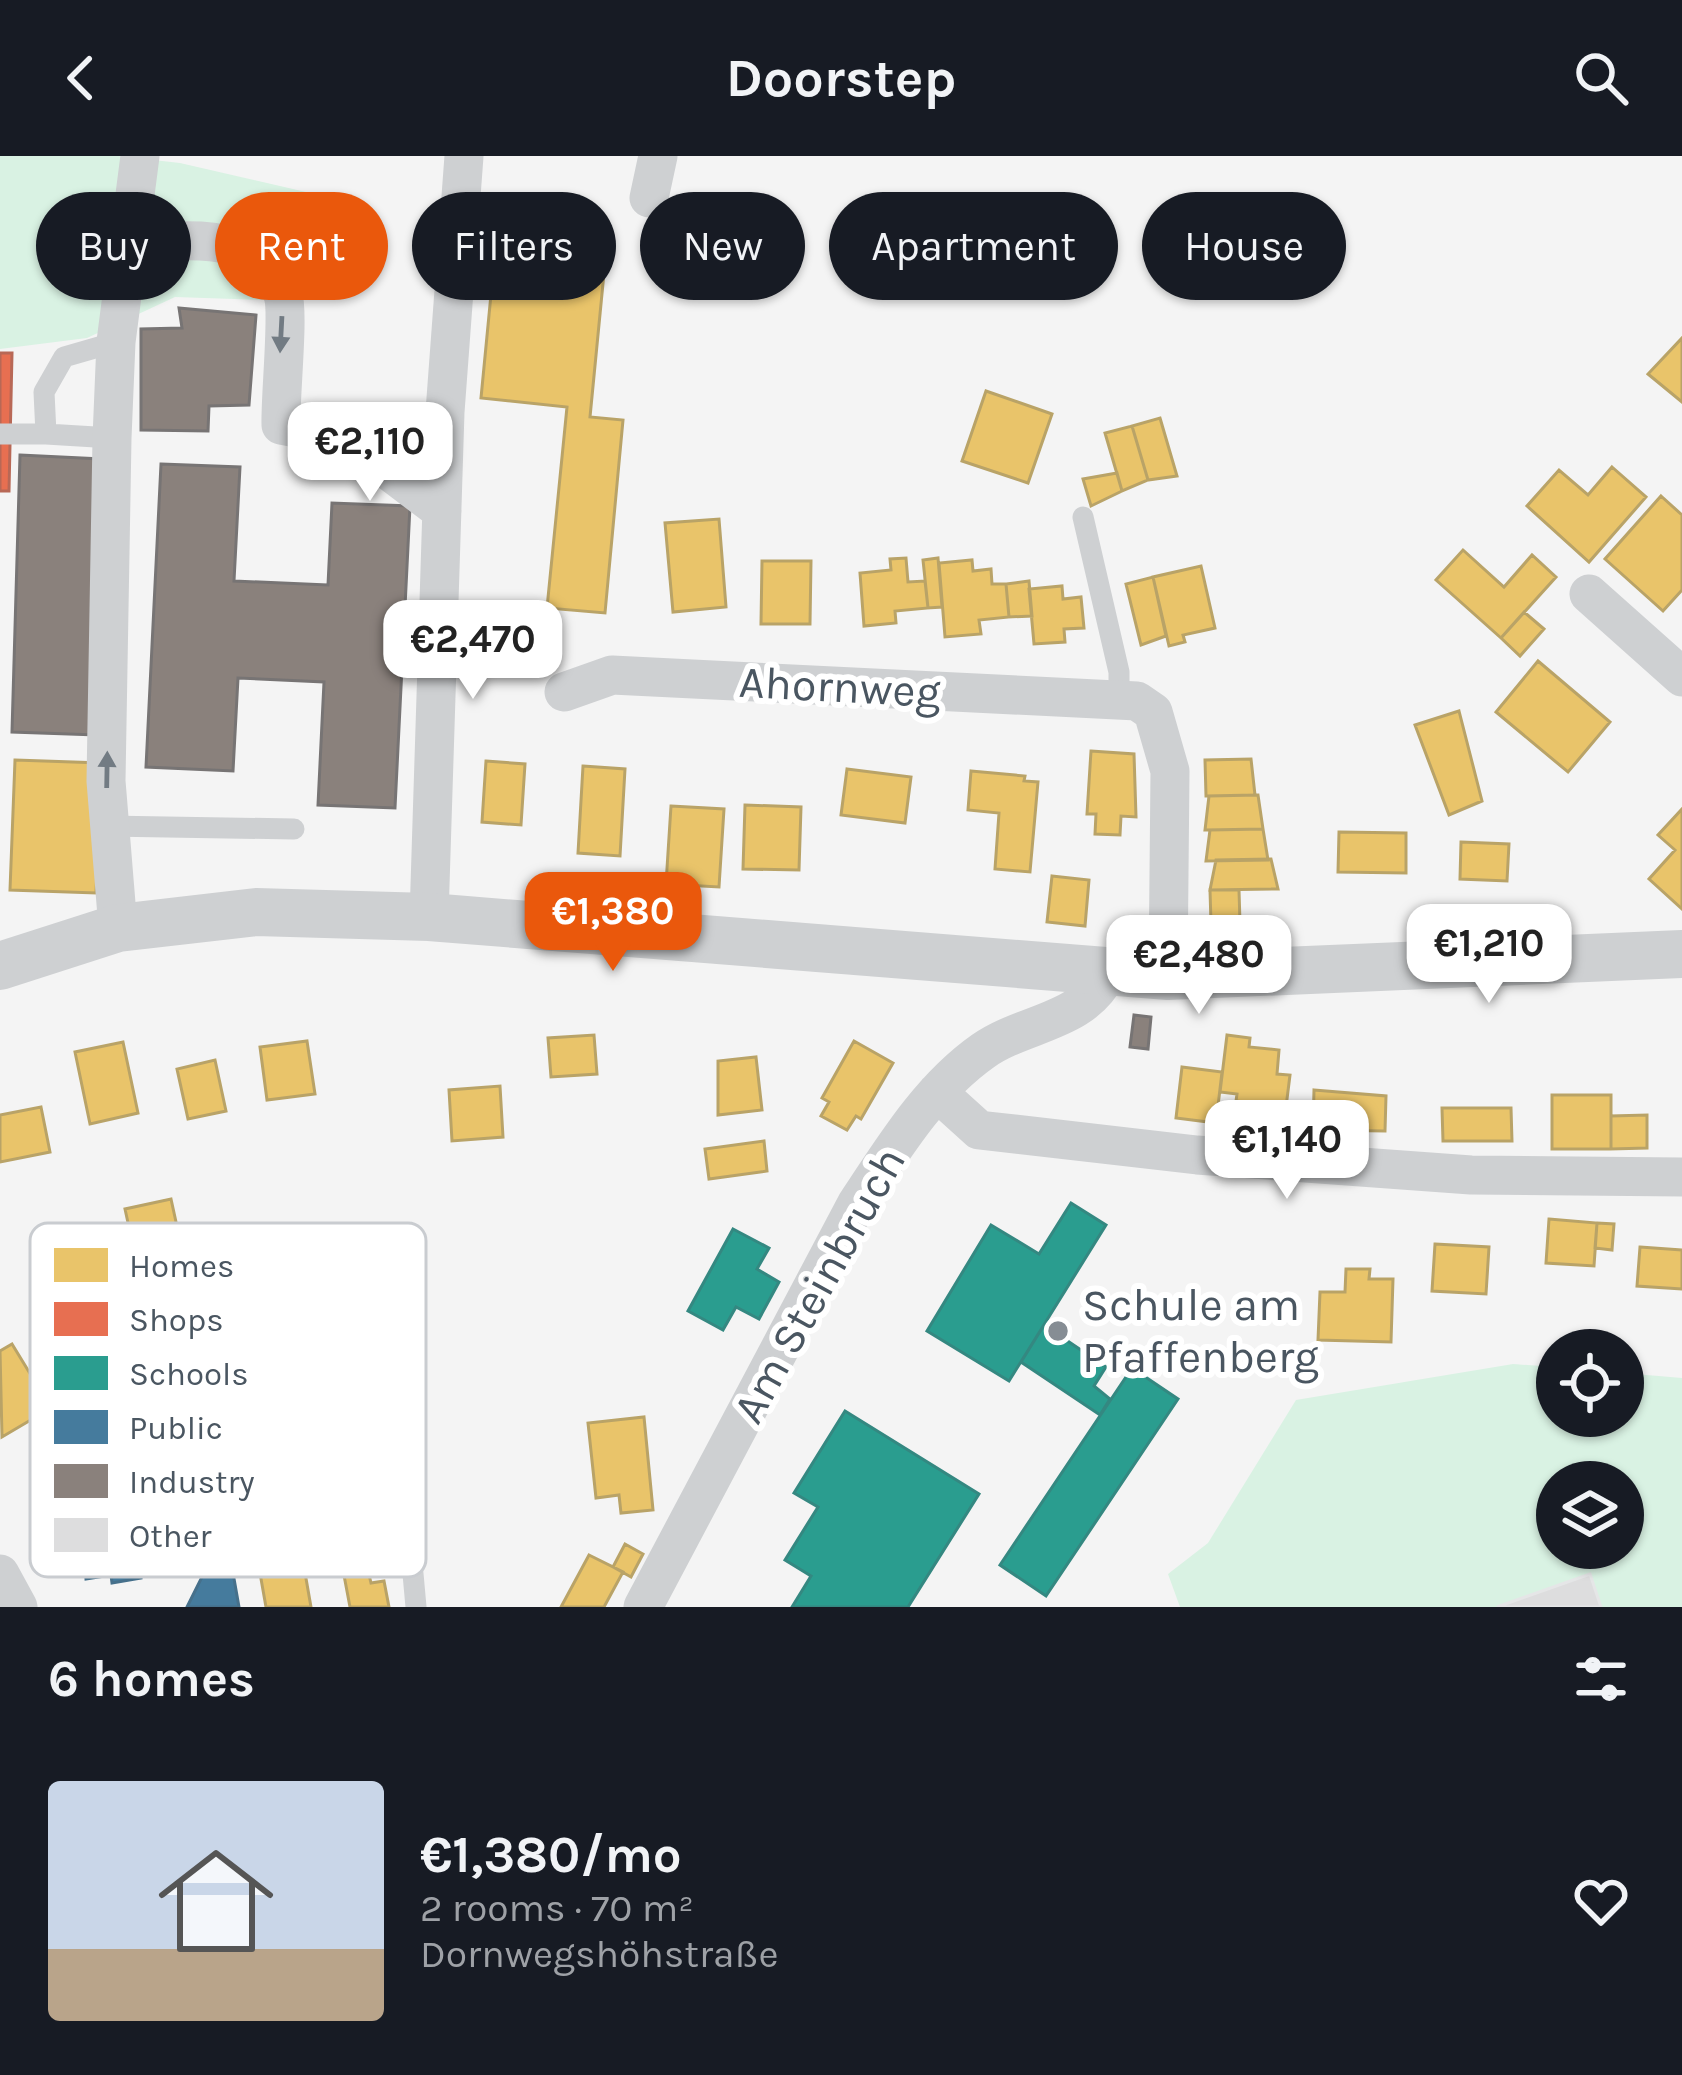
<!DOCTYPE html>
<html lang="en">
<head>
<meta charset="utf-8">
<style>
  :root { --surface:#171b24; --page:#242831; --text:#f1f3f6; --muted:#9ea1a6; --accent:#ea580c }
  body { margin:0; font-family:Karla,sans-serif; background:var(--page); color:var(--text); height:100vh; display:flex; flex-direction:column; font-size:45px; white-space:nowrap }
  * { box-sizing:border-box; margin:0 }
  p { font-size:39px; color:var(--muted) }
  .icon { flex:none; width:66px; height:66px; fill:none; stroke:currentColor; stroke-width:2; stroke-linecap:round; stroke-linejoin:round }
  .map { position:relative; height:1451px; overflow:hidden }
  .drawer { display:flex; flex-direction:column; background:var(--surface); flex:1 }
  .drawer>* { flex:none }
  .banner { position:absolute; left:36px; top:36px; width:1611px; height:108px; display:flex; gap:24px }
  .controls { position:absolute; left:1536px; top:1173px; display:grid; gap:24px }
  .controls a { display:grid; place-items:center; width:108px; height:108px; border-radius:50%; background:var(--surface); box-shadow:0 3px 9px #0004; font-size:60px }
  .price { position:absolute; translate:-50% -102px; padding:0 27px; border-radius:24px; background:#fff; color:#222; font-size:39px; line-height:78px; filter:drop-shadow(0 3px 6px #0008) }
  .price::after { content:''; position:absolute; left:50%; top:72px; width:36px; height:27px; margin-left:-18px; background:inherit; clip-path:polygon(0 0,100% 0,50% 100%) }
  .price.active { background:var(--accent); color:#fff }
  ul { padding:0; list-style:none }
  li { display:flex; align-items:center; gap:36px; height:300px; padding:0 48px }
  li span { display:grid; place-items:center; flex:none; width:336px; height:240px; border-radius:12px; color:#555 }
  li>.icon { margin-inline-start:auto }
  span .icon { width:144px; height:144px; fill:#fffc; stroke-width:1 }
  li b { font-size:51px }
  h2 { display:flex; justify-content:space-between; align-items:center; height:144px; padding:0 48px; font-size:51px }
  .chip { padding:0 42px; border-radius:54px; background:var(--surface); box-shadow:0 3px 9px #0004; font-size:42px; line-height:108px }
  .chip.active { background:var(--accent); color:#fff }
  header { display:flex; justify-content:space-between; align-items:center; height:156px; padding:0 48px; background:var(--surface); font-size:54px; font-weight:700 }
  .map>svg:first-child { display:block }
  .green { fill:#d9f2e3; fill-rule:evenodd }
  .homes { fill:#e9c46a; stroke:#b9a367; stroke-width:3 }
  .shops { fill:#e76f51; stroke:#b86856; stroke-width:3 }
  .schools { fill:#2a9d8f; stroke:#348881; stroke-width:3 }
  .public { fill:#457b9d; stroke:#46708b; stroke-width:3 }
  .industry { fill:#8a817c; stroke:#777474; stroke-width:3 }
  .building { fill:#ddddde; stroke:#e5e6e7; stroke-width:3 }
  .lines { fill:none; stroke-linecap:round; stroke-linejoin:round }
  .service { stroke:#ced0d2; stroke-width:21 }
  .minor { stroke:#ced0d2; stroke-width:39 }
  .tertiary { stroke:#ced0d2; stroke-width:48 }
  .oneway { fill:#727b83 }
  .poi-dot { fill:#868d94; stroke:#fff; stroke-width:4.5 }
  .labels { text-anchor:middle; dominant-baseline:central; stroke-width:12; stroke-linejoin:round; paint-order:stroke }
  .street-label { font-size:45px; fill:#4a5661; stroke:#fff }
  .poi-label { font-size:45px; fill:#4a5661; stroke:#fff; text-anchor:start }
  .key { fill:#fff; stroke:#c9ccd0; stroke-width:3 }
  .key-label { font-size:33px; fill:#4a5661 }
</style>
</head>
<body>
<header><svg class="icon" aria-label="back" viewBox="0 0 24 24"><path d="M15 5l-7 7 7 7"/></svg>Doorstep<svg class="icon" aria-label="search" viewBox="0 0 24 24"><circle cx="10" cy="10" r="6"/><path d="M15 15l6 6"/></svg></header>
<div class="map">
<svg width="1682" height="1451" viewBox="0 0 1682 1451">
  <rect width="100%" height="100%" fill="#f4f4f4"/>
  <!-- green -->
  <path class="green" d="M 0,0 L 118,0 L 180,7 L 332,42 L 327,69 L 265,144 L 175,141 L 87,182 L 0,193 Z
    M 1513,1208 L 1557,1211 L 1557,1260 L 1623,1260 L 1623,1217 L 1682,1222 L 1682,1451 L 1180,1451 L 1168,1418 L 1208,1387 L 1296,1244 ZM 1557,1326 L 1623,1326 L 1623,1392 L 1557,1392 Z"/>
  <!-- homes -->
  <path class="homes" d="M 498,66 L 608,76 L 590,261 L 623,264 L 605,457 L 547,452 L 567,251 L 481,242 Z
    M 1682,182 L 1682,246 L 1648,218 Z
    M 986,235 L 1052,258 L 1028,327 L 962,305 Z
    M 1160,262 L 1177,320 L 1148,324 L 1132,270 Z
    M 1132,270 L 1148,324 L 1122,335 L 1105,277 Z
    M 1612,311 L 1646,341 L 1589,406 L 1527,350 L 1559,314 L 1588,339 Z
    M 1117,317 L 1122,335 L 1091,350 L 1083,323 Z
    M 1661,340 L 1682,359 L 1682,434 L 1663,455 L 1605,403 Z
    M 719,363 L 726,451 L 673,456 L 665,367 Z
    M 1463,394 L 1504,431 L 1532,399 L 1556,421 L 1501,482 L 1436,424 Z
    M 906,402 L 908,426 L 925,425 L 928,452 L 895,455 L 896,467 L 864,470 L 860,417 L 891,414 L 890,403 Z
    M 938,402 L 942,451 L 928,452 L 923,404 Z
    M 972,404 L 973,415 L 991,413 L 992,428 L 1006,428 L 1009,461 L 979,464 L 981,478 L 945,481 L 939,407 Z
    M 762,405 L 811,405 L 810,468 L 761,468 Z
    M 1201,410 L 1215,472 L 1183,479 L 1185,486 L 1169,490 L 1153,421 Z
    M 1153,421 L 1166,480 L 1141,489 L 1126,428 Z
    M 1029,425 L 1032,460 L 1009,461 L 1006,428 Z
    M 1062,430 L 1063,443 L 1081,441 L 1084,472 L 1064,473 L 1065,486 L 1034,488 L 1029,433 Z
    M 1524,456 L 1544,473 L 1520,500 L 1501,482 Z
    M 1538,505 L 1610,566 L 1568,616 L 1496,556 Z
    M 1459,555 L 1482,645 L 1449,659 L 1415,569 Z
    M 1091,595 L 1134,598 L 1136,661 L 1121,660 L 1120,679 L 1095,678 L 1096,658 L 1087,658 Z
    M 1251,603 L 1255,639 L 1206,640 L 1205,604 Z
    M 15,604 L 101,607 L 96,737 L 10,734 Z
    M 486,605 L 525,608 L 521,669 L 482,666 Z
    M 583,610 L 625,613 L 620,700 L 578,697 Z
    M 847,613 L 911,621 L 905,667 L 841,659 Z
    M 971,615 L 1025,620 L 1024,625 L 1038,626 L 1030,716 L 995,713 L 999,657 L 968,654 Z
    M 1258,639 L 1263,673 L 1205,674 L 1209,640 Z
    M 745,649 L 801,651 L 799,714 L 743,713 Z
    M 671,650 L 724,653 L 719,731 L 666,728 Z
    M 1682,653 L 1682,753 L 1649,723 L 1675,694 L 1658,679 Z
    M 1263,673 L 1268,704 L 1206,705 L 1210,674 Z
    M 1339,676 L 1406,677 L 1406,717 L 1338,716 Z
    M 1461,686 L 1509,688 L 1507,725 L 1460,723 Z
    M 1271,703 L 1278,733 L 1210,734 L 1216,704 Z
    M 1052,720 L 1089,724 L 1085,770 L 1047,766 Z
    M 1210,734 L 1239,734 L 1240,767 L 1211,767 Z
    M 594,879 L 597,918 L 551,921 L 548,882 Z
    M 1227,879 L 1250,882 L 1249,891 L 1279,894 L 1277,918 L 1290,919 L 1286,951 L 1236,945 L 1237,938 L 1220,936 Z
    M 307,885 L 315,938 L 267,944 L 260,891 Z
    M 854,885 L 893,907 L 861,963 L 856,960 L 847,974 L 821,960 L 829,946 L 822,942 Z
    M 123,886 L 138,957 L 90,968 L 75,896 Z
    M 756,901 L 762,954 L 718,959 L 718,905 Z
    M 215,904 L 226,955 L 188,963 L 177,913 Z
    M 1182,911 L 1222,916 L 1216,967 L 1176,962 Z
    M 500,930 L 503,981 L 452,985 L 449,934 Z
    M 1314,934 L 1386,940 L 1385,975 L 1313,974 Z
    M 1552,939 L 1611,939 L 1611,993 L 1552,993 Z
    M 41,951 L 50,996 L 0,1006 L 0,959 Z
    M 1442,952 L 1511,952 L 1512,985 L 1443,985 Z
    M 1647,959 L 1647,992 L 1611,993 L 1611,960 Z
    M 764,985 L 767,1015 L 709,1023 L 705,993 Z
    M 171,1043 L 183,1098 L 137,1108 L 125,1053 Z
    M 1549,1063 L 1597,1067 L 1594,1110 L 1546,1107 Z
    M 1597,1067 L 1614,1068 L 1612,1094 L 1595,1092 Z
    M 1435,1088 L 1489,1091 L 1486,1138 L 1432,1135 Z
    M 1640,1091 L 1682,1094 L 1682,1133 L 1637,1130 Z
    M 1346,1113 L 1370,1113 L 1369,1123 L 1393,1123 L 1391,1186 L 1318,1184 L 1320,1136 L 1345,1136 Z
    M 12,1188 L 51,1252 L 2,1281 L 0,1195 Z
    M 644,1261 L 653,1354 L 621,1357 L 619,1339 L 596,1342 L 588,1267 Z
    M 281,1384 L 286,1414 L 304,1411 L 311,1451 L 266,1451 L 255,1389 Z
    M 625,1388 L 643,1398 L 631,1421 L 613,1411 Z
    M 589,1399 L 623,1416 L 604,1451 L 561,1451 Z
    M 367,1410 L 371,1427 L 384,1425 L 389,1451 L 350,1451 L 343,1414 Z"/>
  <!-- shops -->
  <path class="shops" d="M 0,197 L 12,197 L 9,335 L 0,335 Z"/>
  <!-- schools -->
  <path class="schools" d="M 1071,1047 L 1106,1069 L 1009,1225 L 927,1175 L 991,1069 L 1039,1098 Z
    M 733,1073 L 769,1092 L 757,1113 L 779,1126 L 759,1163 L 736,1151 L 723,1174 L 688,1155 Z
    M 1044,1169 L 1106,1211 L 1094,1230 L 1110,1243 L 1100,1259 L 1021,1206 Z
    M 1132,1212 L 1178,1243 L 1046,1440 L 1000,1409 Z
    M 845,1255 L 979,1338 L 908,1451 L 792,1451 L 811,1420 L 785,1404 L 818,1351 L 794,1337 Z"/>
  <!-- public -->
  <path class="public" d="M 135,1284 L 139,1309 L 164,1305 L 182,1407 L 140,1415 L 141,1422 L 112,1427 L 111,1419 L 86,1423 L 85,1411 L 51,1419 L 49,1401 L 82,1397 L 64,1295 Z
    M 220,1343 L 239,1451 L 187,1451 L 207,1411 L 203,1346 Z"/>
  <!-- industry -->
  <path class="industry" d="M 179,152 L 256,159 L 249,249 L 209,250 L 208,275 L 141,274 L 141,173 L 182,172 Z
    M 20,299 L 101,303 L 96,579 L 12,576 Z
    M 161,308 L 240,311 L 234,425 L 328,429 L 332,347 L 410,350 L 395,652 L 318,649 L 324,526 L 238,522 L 233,615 L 146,611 Z
    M 1134,859 L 1151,861 L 1148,893 L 1130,891 Z"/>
  <!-- building -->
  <path class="building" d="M 1590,1418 L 1601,1451 L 1497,1451 Z"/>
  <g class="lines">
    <!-- service -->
    <path class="service" d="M 0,278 L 46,278
      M 112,282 L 46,278 L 44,236 L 64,201 L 116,186
      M 1083,361 L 1119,516 L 1119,544
      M 107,670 L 294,673
      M 404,1318 L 416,1451"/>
    <!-- minor -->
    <path class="minor" d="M 649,42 L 658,0
      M 123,127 L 158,86 C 206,82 264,82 283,139 C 289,158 280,242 281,269 L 344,281 L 442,355
      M 1589,438 L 1682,521
      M 564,536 L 612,519 L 1137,545 L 1153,556 L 1170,615 L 1168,820
      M 429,761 L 445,256 L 464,0
      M 118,772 L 106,625 L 112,282 L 116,186 L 140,0
      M 937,936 L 979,974 L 1197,999 L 1471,1019 L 1682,1021
      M 0,1418 L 18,1451
      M 643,1451 L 857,1047 C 893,993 929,933 983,895 C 1024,866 1083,867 1107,818"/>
    <!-- tertiary -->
    <path class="tertiary" d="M 0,810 L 118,772 L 256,756 L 429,761 L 1168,820 L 1682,798"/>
  </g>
  <!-- one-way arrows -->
  <defs><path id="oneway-solid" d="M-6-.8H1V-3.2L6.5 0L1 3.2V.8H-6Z" transform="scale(3)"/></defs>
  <g class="oneway">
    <use href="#oneway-solid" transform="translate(281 178) rotate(93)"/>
    <use href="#oneway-solid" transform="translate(107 614) rotate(-89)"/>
  </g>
  <!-- markers -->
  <circle class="poi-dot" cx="1058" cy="1175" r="12"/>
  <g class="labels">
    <!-- street labels -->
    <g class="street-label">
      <text transform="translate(840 531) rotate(3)">Ahornweg</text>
      <text transform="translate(819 1129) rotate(-61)">Am Steinbruch</text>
    </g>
    <!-- poi labels -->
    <g class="poi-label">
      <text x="1082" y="1149">Schule am<tspan x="1082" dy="52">Pfaffenberg</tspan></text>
    </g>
  </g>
  <!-- legend -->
  <rect x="30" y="1067" width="396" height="354" rx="18" class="key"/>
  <rect x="54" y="1092" width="54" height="34" fill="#e9c46a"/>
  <rect x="54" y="1146" width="54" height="34" fill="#e76f51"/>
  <rect x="54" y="1200" width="54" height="34" fill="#2a9d8f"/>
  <rect x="54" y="1254" width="54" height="34" fill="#457b9d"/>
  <rect x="54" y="1308" width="54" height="34" fill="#8a817c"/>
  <rect x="54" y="1362" width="54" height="34" fill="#ddddde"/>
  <g class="key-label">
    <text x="129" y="1121">Homes</text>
    <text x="129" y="1175">Shops</text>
    <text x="129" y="1229">Schools</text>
    <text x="129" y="1283">Public</text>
    <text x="129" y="1337">Industry</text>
    <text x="129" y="1391">Other</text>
  </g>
</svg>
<div class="controls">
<a><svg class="icon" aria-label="locate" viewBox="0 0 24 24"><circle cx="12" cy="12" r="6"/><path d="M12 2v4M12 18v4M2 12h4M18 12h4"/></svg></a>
<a><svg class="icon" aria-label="layers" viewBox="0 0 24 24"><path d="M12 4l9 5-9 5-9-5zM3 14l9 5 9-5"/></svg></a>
</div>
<b class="price" style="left:370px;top:348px">€2,110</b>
<b class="price" style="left:473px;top:546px">€2,470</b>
<b class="price active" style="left:613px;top:818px">€1,380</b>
<b class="price" style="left:1489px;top:850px">€1,210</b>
<b class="price" style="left:1199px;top:861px">€2,480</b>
<b class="price" style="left:1287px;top:1046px">€1,140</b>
<div class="banner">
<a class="chip">Buy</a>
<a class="chip active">Rent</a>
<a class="chip">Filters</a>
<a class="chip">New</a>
<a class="chip">Apartment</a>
<a class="chip">House</a>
</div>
</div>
<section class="drawer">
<h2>6 homes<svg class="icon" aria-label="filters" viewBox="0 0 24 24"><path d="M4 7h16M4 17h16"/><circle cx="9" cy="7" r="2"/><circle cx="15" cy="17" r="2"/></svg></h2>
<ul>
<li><span style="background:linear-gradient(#c9d6e8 70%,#b9a48a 0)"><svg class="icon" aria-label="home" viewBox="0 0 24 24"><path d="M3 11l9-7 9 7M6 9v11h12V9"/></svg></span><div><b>€1,380/mo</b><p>2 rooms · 70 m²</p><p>Dornwegshöhstraße</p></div><svg class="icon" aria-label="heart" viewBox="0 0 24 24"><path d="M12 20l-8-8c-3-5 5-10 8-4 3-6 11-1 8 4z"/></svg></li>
</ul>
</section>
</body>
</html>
